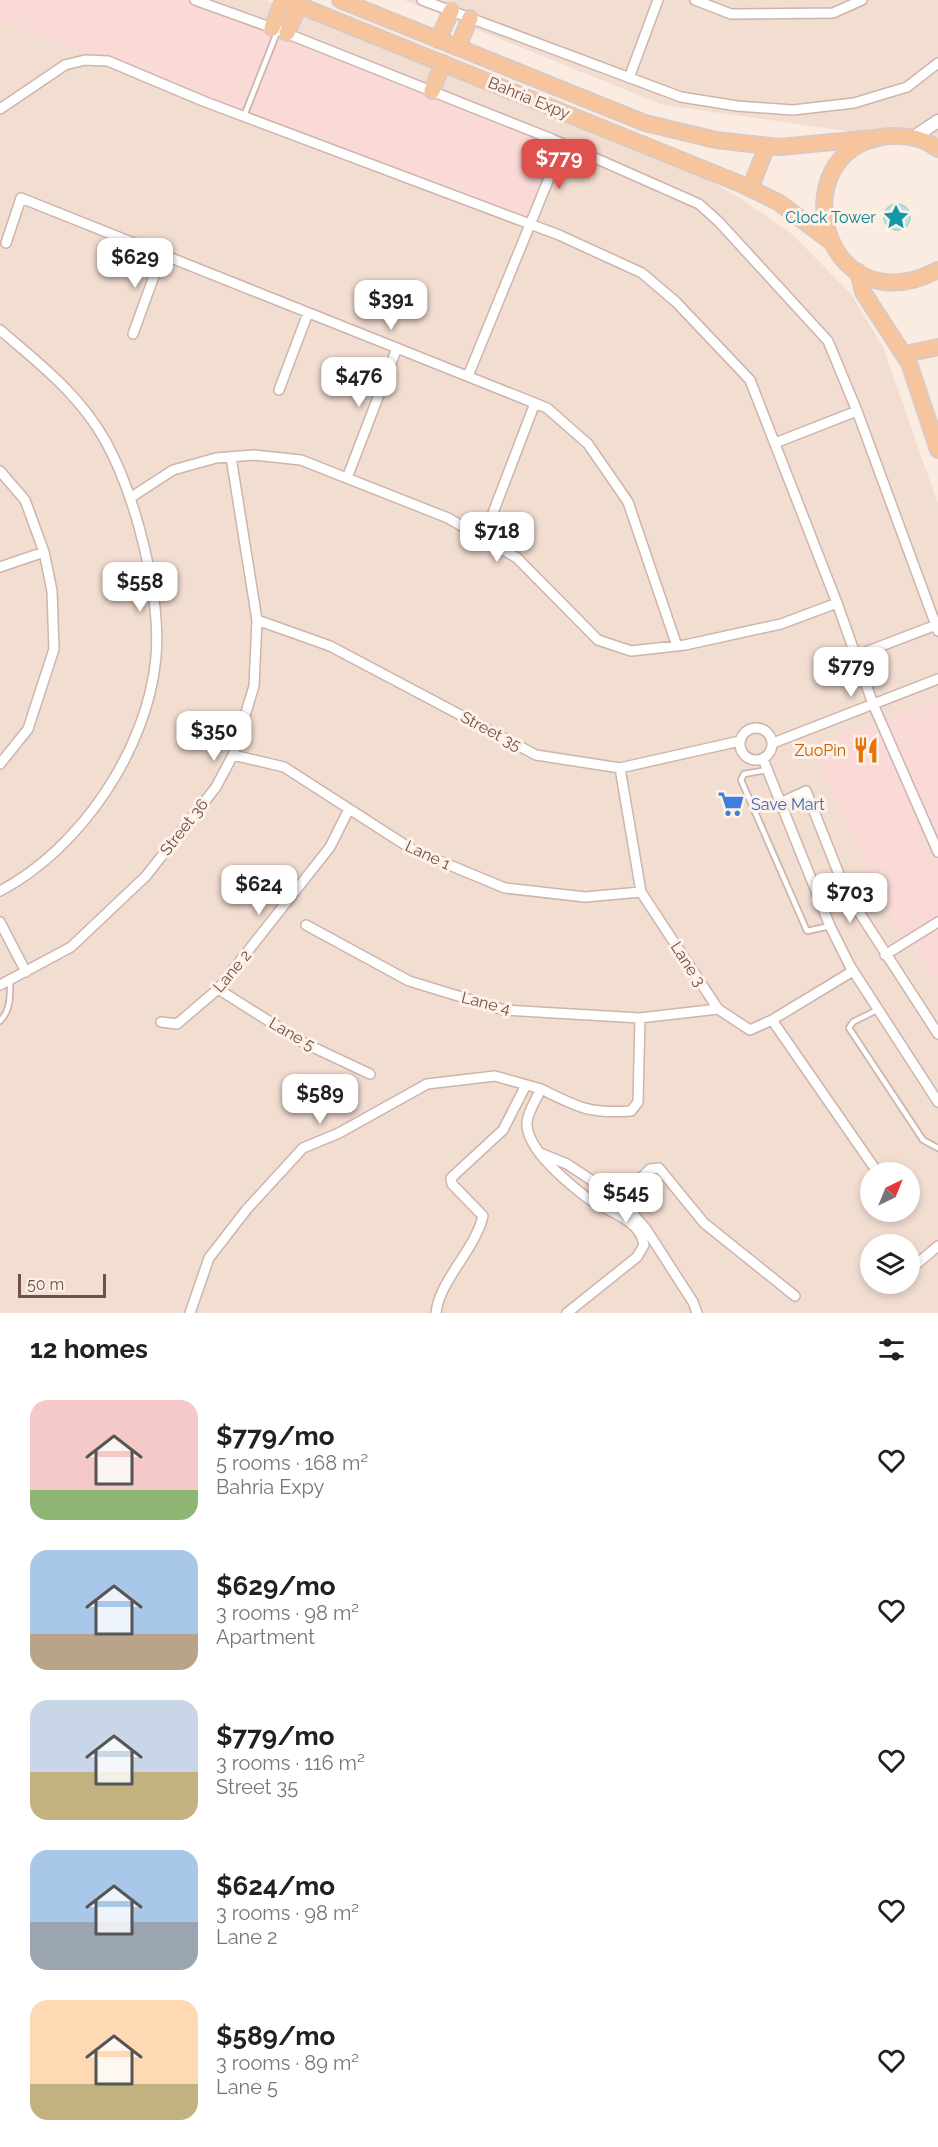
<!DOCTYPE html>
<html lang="en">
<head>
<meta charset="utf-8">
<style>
  :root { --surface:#fff; --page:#f6f6f6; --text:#202124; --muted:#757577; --accent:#de514d }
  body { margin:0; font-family:Raleway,sans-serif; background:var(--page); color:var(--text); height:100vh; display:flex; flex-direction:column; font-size:22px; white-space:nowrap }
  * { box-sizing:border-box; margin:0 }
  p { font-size:20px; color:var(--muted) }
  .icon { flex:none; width:33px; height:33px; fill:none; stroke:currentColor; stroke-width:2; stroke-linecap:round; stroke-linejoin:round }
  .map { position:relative; height:1313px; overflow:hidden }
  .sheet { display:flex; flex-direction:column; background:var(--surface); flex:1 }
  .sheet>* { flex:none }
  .needle { width:39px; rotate:43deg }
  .tools { position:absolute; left:860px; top:1162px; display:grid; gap:12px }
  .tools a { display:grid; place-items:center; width:60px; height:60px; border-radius:50%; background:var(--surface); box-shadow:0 3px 9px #0003; font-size:30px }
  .scale { position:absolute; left:18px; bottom:15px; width:88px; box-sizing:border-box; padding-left:6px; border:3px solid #70504a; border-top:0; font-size:16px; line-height:21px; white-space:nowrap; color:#70504a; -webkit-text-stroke:4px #fef1e7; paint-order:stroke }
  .price { position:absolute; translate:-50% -51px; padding:0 14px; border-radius:12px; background:#fff; color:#222; font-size:20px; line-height:39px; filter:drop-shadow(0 2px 3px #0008) }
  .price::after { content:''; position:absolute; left:50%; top:36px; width:18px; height:14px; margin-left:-9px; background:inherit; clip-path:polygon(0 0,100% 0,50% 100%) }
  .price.on { background:var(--accent); color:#fff }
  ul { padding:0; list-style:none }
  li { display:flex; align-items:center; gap:18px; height:150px; padding:0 30px }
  li span { display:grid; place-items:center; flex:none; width:168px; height:120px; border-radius:18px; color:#555 }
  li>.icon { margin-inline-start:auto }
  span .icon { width:72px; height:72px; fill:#fffc; stroke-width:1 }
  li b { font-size:26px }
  h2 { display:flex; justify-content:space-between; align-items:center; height:72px; padding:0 30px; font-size:26px }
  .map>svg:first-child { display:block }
  .residential { fill:#f2ddd1; fill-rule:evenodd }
  .commercial { fill:#fadad6 }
  .water { fill:#b8e3e1; stroke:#9fd4d2; stroke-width:1.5 }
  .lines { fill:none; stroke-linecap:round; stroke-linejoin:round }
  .service-casing { stroke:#cdb4ac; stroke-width:8 }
  .minor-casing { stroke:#cdb4ac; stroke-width:12 }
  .tertiary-casing { stroke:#cdb4ac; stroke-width:15 }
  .primary-casing { stroke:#d4cac9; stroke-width:18 }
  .service { stroke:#fff; stroke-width:4.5 }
  .minor { stroke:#fff; stroke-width:9 }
  .tertiary { stroke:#fff; stroke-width:12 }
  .primary { stroke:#f6c49d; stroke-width:15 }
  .labels { text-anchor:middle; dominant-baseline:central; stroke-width:6; stroke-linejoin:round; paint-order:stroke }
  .street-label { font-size:16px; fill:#70504a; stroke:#fef1e7 }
  .culture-label { font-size:16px; fill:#0d838f; stroke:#fef1e7; text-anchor:end }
  .food-label { font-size:16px; fill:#c56008; stroke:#fef1e7; text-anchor:end }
  .shop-label { font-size:16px; fill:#366cbe; stroke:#fef1e7; text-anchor:start }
</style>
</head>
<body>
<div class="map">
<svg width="938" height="1313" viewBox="0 0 938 1313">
  <rect width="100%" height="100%" fill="#fbece2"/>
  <!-- residential -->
  <path class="residential" d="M 0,0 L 265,0 L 691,170 L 743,200 L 792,234 L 851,294 L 883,347 L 938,504 L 938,1313 L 0,1313 ZM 870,1173 L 909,1173 L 909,1212 L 870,1212 ZM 870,1245 L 909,1245 L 909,1284 L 870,1284 Z
    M 404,0 L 938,0 L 938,144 L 663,105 Z"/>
  <!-- commercial -->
  <path class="commercial" d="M 0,0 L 196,0 L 563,144 L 523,222 L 0,20 Z
    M 938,700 L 938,983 L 894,922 L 811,746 Z"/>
  <!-- water -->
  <path class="water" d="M884 217a13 13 0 1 1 26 0a13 13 0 1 1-26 0Z"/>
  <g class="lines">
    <!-- service casing -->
    <g class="service-casing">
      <path id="service" d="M 244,116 L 278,30
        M 767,770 L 744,774 L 741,780 L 807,931 L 830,926
        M 877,1010 L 853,1022 L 849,1028 L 923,1140 L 938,1148
        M 0,1021 C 11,1010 10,996 10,981"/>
    </g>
    <!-- minor casing -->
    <g class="minor-casing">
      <path id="minor" d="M 195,0 L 278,30 L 552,139 L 699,204 L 719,222 L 828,341 L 857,411 L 938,631
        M 422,0 L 681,97 L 737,106 L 793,110 L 854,103 L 907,87 L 938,63
        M 695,0 L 731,14 L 833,13 L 862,0
        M 629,78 L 658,0
        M 0,109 L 65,65 L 85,60 L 108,61 L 203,101 L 559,235 L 642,273 L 676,302 L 750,380 L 837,603 L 873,704 L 938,852
        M 6,243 L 21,198 L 547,408 L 588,444 L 628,502 L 677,646
        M 0,330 C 40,364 80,395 106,442 C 136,497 161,595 156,657 C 148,749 80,849 0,891
        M 133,334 L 162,254
        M 468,376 L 563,144
        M 279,390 L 308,313
        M 775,443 L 857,411
        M 0,471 L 25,500 L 44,552 L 52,591 L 54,649 L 28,729 L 0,764
        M 347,478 L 397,348
        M 130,498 L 173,470 L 216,458 L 254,455 L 301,460 L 448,518 L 517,558 L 598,640 L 631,651 L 685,645 L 781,624 L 837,603
        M 483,539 L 535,403
        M 0,567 L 44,552
        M 257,620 L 330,646 L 536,755 L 620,768 L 740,741
        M 855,656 L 936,625
        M740 744a16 16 0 1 1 32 0a16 16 0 1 1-32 0Z
        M 773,743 L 938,679
        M 233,755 L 284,767 L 413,850 L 505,888 L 585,897 L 641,892
        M 763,759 L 830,926 L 850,966 L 938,1102
        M 620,768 L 641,892 L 718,1009 L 750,1030 L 772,1020 L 853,971
        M 780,803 L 806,791 L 846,892 L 938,1034
        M 0,922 L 26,972
        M 306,925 L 409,981 L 504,1010 L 640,1018 L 718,1009
        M 885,955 L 938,922
        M 0,985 L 71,947 L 146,876 L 216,787 L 233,755 L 254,686 L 257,620 L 231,457
        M 218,989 L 302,1042 L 370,1074
        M 772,1020 L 878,1173
        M 161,1022 L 177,1024 L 218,989 L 330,847 L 349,809
        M 540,1153 L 567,1164 L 620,1199 L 646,1229 L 693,1302 L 697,1313
        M 620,1199 L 650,1169 L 659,1168 L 704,1223 L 795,1296
        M 913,1267 L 938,1246
        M 190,1313 L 209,1258 L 247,1209 L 303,1148 L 339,1133 L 427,1084 L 495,1076 L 541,1089
        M 436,1313 C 439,1281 475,1250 483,1216 L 452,1184 L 451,1178 L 503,1130 L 526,1085
        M 567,1313 L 637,1257 L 644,1245 C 640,1218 606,1212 586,1197 C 567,1182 526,1149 527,1123 C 527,1113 537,1098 541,1089 C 577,1107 589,1114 631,1111 L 638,1102 L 640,1018"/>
    </g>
    <!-- tertiary casing -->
    <g class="tertiary-casing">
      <path id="tertiary" d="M 914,137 L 938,121"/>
    </g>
    <!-- primary casing -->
    <g class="primary-casing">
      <path id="primary" d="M 286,0 L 743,185 L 778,202 L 830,241
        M 340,0 L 645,123 L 716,140 L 779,147 L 875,138
        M 272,28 L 283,0
        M 287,33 L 299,5
        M 438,40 L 451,11
        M 458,47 L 470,18
        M 432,91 L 443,63
        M 938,149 C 922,137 901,134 882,137 C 780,154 822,330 938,270
        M 750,189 L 767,146
        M 858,272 L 863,292 L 909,363 L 938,450
        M 905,354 L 938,347"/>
    </g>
    <!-- service -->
    <use href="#service" class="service"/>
    <!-- minor -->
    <use href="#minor" class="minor"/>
    <!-- tertiary -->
    <use href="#tertiary" class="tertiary"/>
    <!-- primary -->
    <use href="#primary" class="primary"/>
  </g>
  <!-- icons -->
  <defs>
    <g id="sight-bare" transform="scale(2.07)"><path d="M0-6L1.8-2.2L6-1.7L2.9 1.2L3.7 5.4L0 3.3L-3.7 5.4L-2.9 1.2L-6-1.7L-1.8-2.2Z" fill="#0f9aa8" stroke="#fef1e7" stroke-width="2.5" paint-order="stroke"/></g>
    <g id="restaurant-bare" transform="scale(2.07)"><path d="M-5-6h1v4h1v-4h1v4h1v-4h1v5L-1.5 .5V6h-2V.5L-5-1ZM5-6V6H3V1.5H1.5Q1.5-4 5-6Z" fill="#e8710a" stroke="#fef1e7" stroke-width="2.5" paint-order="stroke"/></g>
    <g id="supermarket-bare" transform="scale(2.07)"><path d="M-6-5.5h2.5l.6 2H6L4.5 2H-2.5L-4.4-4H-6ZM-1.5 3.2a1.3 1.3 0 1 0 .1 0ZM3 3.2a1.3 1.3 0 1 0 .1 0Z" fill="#3f7fe0" stroke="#fef1e7" stroke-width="2.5" paint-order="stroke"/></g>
  </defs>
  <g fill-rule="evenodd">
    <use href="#sight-bare" x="896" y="217"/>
    <use href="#restaurant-bare" x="866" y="750"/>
    <use href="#supermarket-bare" x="731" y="804"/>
  </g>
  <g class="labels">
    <!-- street labels -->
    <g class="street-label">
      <text transform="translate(529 98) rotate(22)">Bahria Expy</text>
      <text transform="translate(491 731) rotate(28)">Street 35</text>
      <text transform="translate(184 827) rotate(-52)">Street 36</text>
      <text transform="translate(428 855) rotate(25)">Lane 1</text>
      <text transform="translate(688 964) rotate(57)">Lane 3</text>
      <text transform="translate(232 971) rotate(-50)">Lane 2</text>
      <text transform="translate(486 1003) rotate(14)">Lane 4</text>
      <text transform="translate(292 1034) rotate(30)">Lane 5</text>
    </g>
    <!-- culture labels -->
    <g class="culture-label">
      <text x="876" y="217">Clock Tower</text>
    </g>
    <!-- food labels -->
    <g class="food-label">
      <text x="846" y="750">ZuoPin</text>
    </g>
    <!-- shop labels -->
    <g class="shop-label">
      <text x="751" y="804">Save Mart</text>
    </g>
  </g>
</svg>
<div class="tools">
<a><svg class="needle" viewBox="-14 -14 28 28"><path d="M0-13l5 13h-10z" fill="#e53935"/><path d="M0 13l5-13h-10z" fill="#757577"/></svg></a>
<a><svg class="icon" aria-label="layers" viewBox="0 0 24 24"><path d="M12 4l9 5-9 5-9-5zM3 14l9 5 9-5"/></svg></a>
</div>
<div class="scale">50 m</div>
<b class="price on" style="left:559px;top:190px">$779</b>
<b class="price" style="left:135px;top:289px">$629</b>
<b class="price" style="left:391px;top:331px">$391</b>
<b class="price" style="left:359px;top:408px">$476</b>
<b class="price" style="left:497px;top:563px">$718</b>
<b class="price" style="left:140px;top:613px">$558</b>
<b class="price" style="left:851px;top:698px">$779</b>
<b class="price" style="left:214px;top:762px">$350</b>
<b class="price" style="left:259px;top:916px">$624</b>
<b class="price" style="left:850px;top:924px">$703</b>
<b class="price" style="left:320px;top:1125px">$589</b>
<b class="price" style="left:626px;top:1224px">$545</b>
</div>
<section class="sheet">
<h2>12 homes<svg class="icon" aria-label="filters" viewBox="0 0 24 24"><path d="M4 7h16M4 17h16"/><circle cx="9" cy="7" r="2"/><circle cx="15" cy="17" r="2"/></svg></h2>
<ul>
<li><span style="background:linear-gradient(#f6c9c9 75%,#8fb573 0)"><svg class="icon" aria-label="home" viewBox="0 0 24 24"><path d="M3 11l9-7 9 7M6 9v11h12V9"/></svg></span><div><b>$779/mo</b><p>5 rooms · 168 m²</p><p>Bahria Expy</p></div><svg class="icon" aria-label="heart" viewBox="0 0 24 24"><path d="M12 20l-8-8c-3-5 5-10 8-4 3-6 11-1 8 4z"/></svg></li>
<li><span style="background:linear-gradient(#a9c7e8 70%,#b9a48a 0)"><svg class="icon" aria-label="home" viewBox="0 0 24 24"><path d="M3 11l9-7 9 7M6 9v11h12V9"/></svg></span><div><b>$629/mo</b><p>3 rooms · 98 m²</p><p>Apartment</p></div><svg class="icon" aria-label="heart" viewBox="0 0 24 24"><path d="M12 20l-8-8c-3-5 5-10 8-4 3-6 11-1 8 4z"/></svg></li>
<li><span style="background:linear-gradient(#c9d6e8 60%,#c2b280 0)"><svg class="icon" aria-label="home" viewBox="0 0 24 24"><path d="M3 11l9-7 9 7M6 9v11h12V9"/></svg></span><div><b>$779/mo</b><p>3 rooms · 116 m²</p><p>Street 35</p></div><svg class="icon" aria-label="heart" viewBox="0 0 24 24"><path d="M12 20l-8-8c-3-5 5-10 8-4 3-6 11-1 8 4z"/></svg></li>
<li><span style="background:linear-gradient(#a9c7e8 60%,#9aa5b1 0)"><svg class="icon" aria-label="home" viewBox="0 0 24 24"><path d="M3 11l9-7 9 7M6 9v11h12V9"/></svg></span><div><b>$624/mo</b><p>3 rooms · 98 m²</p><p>Lane 2</p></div><svg class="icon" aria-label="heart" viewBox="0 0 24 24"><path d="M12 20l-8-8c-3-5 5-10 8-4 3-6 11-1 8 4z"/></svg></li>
<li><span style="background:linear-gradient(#ffd9b3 70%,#c2b280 0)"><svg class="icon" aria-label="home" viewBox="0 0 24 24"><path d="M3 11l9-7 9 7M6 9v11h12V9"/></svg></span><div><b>$589/mo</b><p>3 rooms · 89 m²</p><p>Lane 5</p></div><svg class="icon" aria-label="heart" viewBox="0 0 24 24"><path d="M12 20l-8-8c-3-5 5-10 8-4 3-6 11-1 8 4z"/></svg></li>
</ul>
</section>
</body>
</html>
